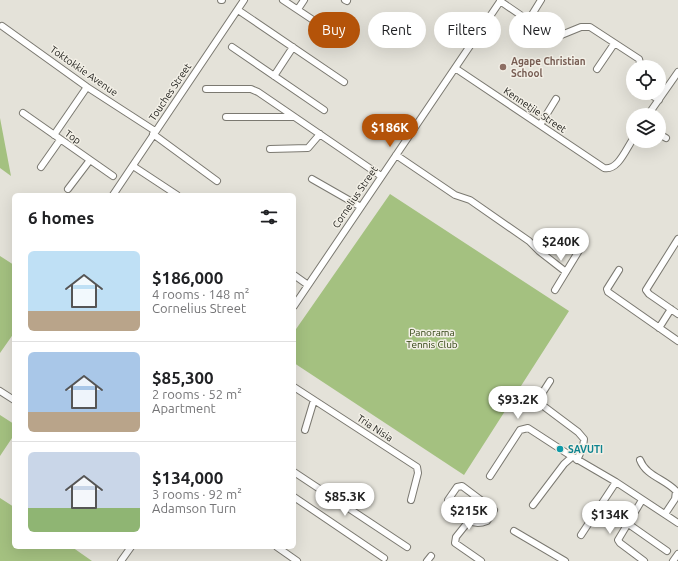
<!DOCTYPE html>
<html lang="en">
<head>
<meta charset="utf-8">
<style>
  :root { --surface:#fff; --page:#f6f6f6; --text:#202124; --muted:#757577; --line:#e0e0e0; --accent:#b45309 }
  body { margin:0; font-family:Ubuntu,sans-serif; background:var(--page); color:var(--text); height:100vh; display:flex; flex-direction:column; font-size:15px; white-space:nowrap }
  * { box-sizing:border-box; margin:0 }
  p { font-size:13px; color:var(--muted) }
  .icon { flex:none; width:22px; height:22px; fill:none; stroke:currentColor; stroke-width:2; stroke-linecap:round; stroke-linejoin:round }
  .map { position:relative; flex:1; overflow:hidden }
  .sheet { position:absolute; left:12px; top:193px; width:284px; height:356px; display:flex; flex-direction:column; background:var(--surface); border-radius:6px; box-shadow:0 4px 16px #0002 }
  .sheet>* { flex:none }
  .top-card { position:absolute; left:308px; top:12px; width:310px; height:36px; display:flex; gap:8px }
  .controls { position:absolute; left:626px; top:60px; display:grid; gap:8px }
  .controls a { display:grid; place-items:center; width:40px; height:40px; border-radius:50%; background:var(--surface); box-shadow:0 4px 16px #0002; font-size:20px }
  .price { position:absolute; translate:-50% -34px; padding:0 9px; border-radius:14px; background:#fff; color:#222; font-size:13px; line-height:26px; filter:drop-shadow(0 1px 2px #0008) }
  .price::after { content:''; position:absolute; left:50%; top:24px; width:12px; height:9px; margin-left:-6px; background:inherit; clip-path:polygon(0 0,100% 0,50% 100%) }
  .price.on { background:var(--accent); color:#fff }
  ul { padding:0; list-style:none }
  li { display:flex; align-items:center; gap:12px; height:100px; padding:0 16px }
  li+li { border-top:1px solid var(--line) }
  li span { display:grid; place-items:center; flex:none; width:112px; height:80px; border-radius:6px; color:#555 }
  li>.icon { margin-inline-start:auto }
  span .icon { width:48px; height:48px; fill:#fffc; stroke-width:1 }
  li b { font-size:17px }
  h2 { display:flex; justify-content:space-between; align-items:center; height:48px; padding:0 16px; font-size:17px }
  .tag { padding:0 14px; border-radius:18px; background:var(--surface); box-shadow:0 4px 16px #0002; font-size:14px; line-height:36px }
  .tag.on { background:var(--accent); color:#fff }
  .map>svg:first-child { display:block }
  .park { fill:#a4c180 }
  .lines { fill:none; stroke-linecap:round; stroke-linejoin:round }
  .minor-casing { stroke:#7b7971; stroke-width:8 }
  .minor { stroke:#fff; stroke-width:6 }
  .education-dot { fill:#8d6e63; stroke:#f2efe6; stroke-width:1.5 }
  .culture-dot { fill:#0f9aa8; stroke:#f2efe6; stroke-width:1.5 }
  .labels { text-anchor:middle; dominant-baseline:central; stroke-width:3; stroke-linejoin:round; paint-order:stroke }
  .education-label { font-size:10px; font-weight:bold; fill:#785e54; stroke:#f2efe6; text-anchor:start }
  .street-label { font-size:10px; fill:#1a1a16; stroke:#f2efe6 }
  .park-label { font-size:10px; fill:#2f410f; stroke:#f2efe6 }
  .culture-label { font-size:10px; font-weight:bold; fill:#0d838f; stroke:#f2efe6; text-anchor:start }
</style>
</head>
<body>
<div class="map">
<svg width="678" height="561" viewBox="0 0 678 561">
  <rect width="100%" height="100%" fill="#e4e2d9"/>
  <!-- park -->
  <path class="park" d="M 0,118 L 11,176 L 0,168 Z
    M 390,194 L 569,311 L 464,475 L 294,363 L 294,332 Z
    M 0,256 L 14,265 L 14,333 L 0,353 Z
    M 0,415 L 14,424 L 14,435 L 0,456 Z
    M 0,498 L 14,507 L 14,547 L 72,547 L 92,561 L 0,561 Z"/>
  <g class="lines">
    <!-- minor casing -->
    <g class="minor-casing">
      <path id="minor" d="M 221,0 L 222,0
        M 283,0 L 328,30
        M 345,0 L 347,1
        M 500,1 L 554,38 L 581,27 L 590,27 L 639,59 L 641,67
        M 298,9 L 304,0
        M 238,10 L 344,82
        M 528,21 L 541,0
        M 2,26 L 87,87 L 155,131
        M 232,47 L 324,110
        M 455,68 L 604,168 C 618,171 626,149 633,139
        M 597,69 L 614,44
        M 274,76 L 293,47
        M 206,89 L 251,89 L 258,92 L 381,176
        M 648,93 L 659,100
        M 23,113 L 113,176
        M 648,115 L 678,72
        M 226,117 L 293,117
        M 540,125 L 556,99
        M 153,134 L 217,181
        M 659,134 L 666,138
        M 54,135 L 87,87
        M 270,149 L 308,148 L 320,134
        M 396,155 L 455,195 L 470,200 L 529,241 L 539,251 L 566,272
        M 133,166 L 177,195
        M 41,167 L 60,140
        M 312,179 L 361,207
        M 68,189 L 90,160
        M 113,195 L 244,0
        M 678,239 L 646,290 L 649,294 L 678,314
        M 619,270 L 607,289 L 608,292 L 678,341
        M 294,275 L 308,285
        M 555,290 L 583,244
        M 294,306 L 501,0
        M 659,328 L 671,309
        M 550,381 L 543,392 L 542,405 L 578,432 L 584,439 L 583,447 L 577,460
        M 294,387 L 417,467 L 418,473 L 411,500
        M 0,391 L 14,400
        M 305,430 L 314,400
        M 640,460 C 646,476 665,479 676,491 L 675,499 L 665,514
        M 294,472 L 407,547
        M 490,476 L 520,430 L 528,428 L 568,454 L 616,482 L 678,523
        M 462,486 L 494,510 L 487,521 C 470,528 460,515 448,504 L 448,500 L 457,487 Z
        M 294,497 L 384,558
        M 642,500 L 618,540 L 620,543 L 644,561
        M 533,505 L 564,464 L 572,457
        M 468,522 L 456,537 L 455,543 L 481,561
        M 627,523 L 667,551
        M 514,531 L 565,561
        M 581,535 L 616,482
        M 277,547 L 297,561
        M 121,561 L 131,547
        M 427,561 L 431,556
        M 673,561 L 678,554"/>
    </g>
    <!-- minor -->
    <use href="#minor" class="minor"/>
  </g>
  <!-- markers -->
  <circle class="education-dot" cx="503" cy="67" r="4"/>
  <circle class="culture-dot" cx="560" cy="449" r="4"/>
  <g class="labels">
    <!-- education labels -->
    <g class="education-label">
      <text x="511" y="61">Agape Christian<tspan x="511" dy="12">School</tspan></text>
    </g>
    <!-- street labels -->
    <g class="street-label">
      <text transform="translate(84 71) rotate(35)">Toktokkie Avenue</text>
      <text transform="translate(170 92) rotate(-56)">Touches Street</text>
      <text transform="translate(535 110) rotate(34)">Kennetjie Street</text>
      <text transform="translate(73 137) rotate(35)">Top</text>
      <text transform="translate(355 197) rotate(-56)">Cornelius Street</text>
      <text transform="translate(375 428) rotate(33)">Tria Nisia</text>
    </g>
    <!-- park labels -->
    <g class="park-label">
      <text x="432" y="332">Panorama<tspan x="432" dy="12">Tennis Club</tspan></text>
    </g>
    <!-- culture labels -->
    <g class="culture-label">
      <text x="568" y="449">SAVUTI</text>
    </g>
  </g>
</svg>
<div class="controls">
<a><svg class="icon" aria-label="locate" viewBox="0 0 24 24"><circle cx="12" cy="12" r="6"/><path d="M12 2v4M12 18v4M2 12h4M18 12h4"/></svg></a>
<a><svg class="icon" aria-label="layers" viewBox="0 0 24 24"><path d="M12 4l9 5-9 5-9-5zM3 14l9 5 9-5"/></svg></a>
</div>
<b class="price on" style="left:390px;top:148px">$186K</b>
<b class="price" style="left:561px;top:262px">$240K</b>
<b class="price" style="left:518px;top:420px">$93.2K</b>
<b class="price" style="left:345px;top:517px">$85.3K</b>
<b class="price" style="left:469px;top:531px">$215K</b>
<b class="price" style="left:610px;top:535px">$134K</b>
<div class="top-card">
<a class="tag on">Buy</a>
<a class="tag">Rent</a>
<a class="tag">Filters</a>
<a class="tag">New</a>
</div>
<section class="sheet">
<h2>6 homes<svg class="icon" aria-label="filters" viewBox="0 0 24 24"><path d="M4 7h16M4 17h16"/><circle cx="9" cy="7" r="2"/><circle cx="15" cy="17" r="2"/></svg></h2>
<ul>
<li><span style="background:linear-gradient(#bfe0f5 75%,#b9a48a 0)"><svg class="icon" aria-label="home" viewBox="0 0 24 24"><path d="M3 11l9-7 9 7M6 9v11h12V9"/></svg></span><div><b>$186,000</b><p>4 rooms · 148 m²</p><p>Cornelius Street</p></div></li>
<li><span style="background:linear-gradient(#a9c7e8 75%,#b9a48a 0)"><svg class="icon" aria-label="home" viewBox="0 0 24 24"><path d="M3 11l9-7 9 7M6 9v11h12V9"/></svg></span><div><b>$85,300</b><p>2 rooms · 52 m²</p><p>Apartment</p></div></li>
<li><span style="background:linear-gradient(#c9d6e8 70%,#8fb573 0)"><svg class="icon" aria-label="home" viewBox="0 0 24 24"><path d="M3 11l9-7 9 7M6 9v11h12V9"/></svg></span><div><b>$134,000</b><p>3 rooms · 92 m²</p><p>Adamson Turn</p></div></li>
</ul>
</section>
</div>
</body>
</html>
